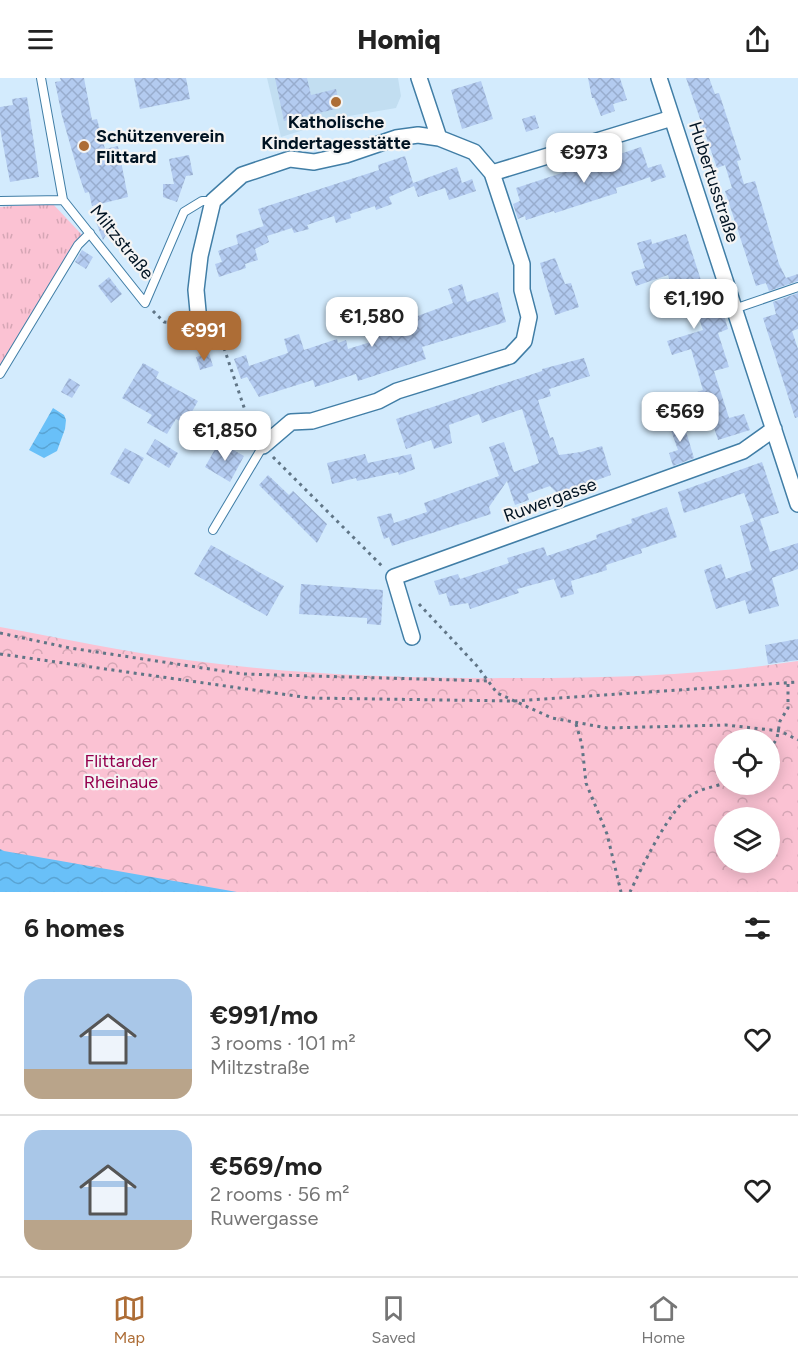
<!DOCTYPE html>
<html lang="en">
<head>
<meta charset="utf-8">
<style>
  :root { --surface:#fff; --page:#f6f6f6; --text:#222; --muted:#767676; --line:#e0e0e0; --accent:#ad6d36 }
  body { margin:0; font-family:Figtree,sans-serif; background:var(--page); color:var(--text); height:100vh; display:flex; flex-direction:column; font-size:22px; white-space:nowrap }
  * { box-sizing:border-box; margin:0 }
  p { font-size:20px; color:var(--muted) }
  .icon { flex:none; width:33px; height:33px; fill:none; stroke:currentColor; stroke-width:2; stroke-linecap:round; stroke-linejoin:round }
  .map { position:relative; height:814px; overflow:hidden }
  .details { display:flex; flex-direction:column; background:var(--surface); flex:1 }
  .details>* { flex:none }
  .fabs { position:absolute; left:714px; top:651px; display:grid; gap:12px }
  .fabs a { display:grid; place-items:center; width:66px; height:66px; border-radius:50%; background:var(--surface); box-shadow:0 3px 15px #0003; font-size:30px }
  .price { position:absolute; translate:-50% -51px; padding:0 14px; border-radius:12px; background:#fff; color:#222; font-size:20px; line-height:39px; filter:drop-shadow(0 2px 3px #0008) }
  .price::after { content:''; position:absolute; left:50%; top:36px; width:18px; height:14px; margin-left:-9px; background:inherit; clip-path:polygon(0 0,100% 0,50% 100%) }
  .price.current { background:var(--accent); color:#fff }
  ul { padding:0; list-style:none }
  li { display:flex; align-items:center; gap:18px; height:150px; padding:0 24px }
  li+li { border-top:2px solid var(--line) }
  li span { display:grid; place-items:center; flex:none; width:168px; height:120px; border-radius:18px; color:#555 }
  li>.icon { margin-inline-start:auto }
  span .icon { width:72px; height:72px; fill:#fffc; stroke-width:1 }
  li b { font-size:26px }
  h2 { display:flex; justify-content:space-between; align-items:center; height:72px; padding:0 24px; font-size:26px }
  header { display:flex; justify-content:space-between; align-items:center; height:78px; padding:0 24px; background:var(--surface); font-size:27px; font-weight:800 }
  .tab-bar { display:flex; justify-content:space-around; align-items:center; height:84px; border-top:2px solid var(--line); background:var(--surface); font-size:16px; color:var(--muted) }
  .tab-bar a { display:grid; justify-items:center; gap:3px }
  .tab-bar .current { color:var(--accent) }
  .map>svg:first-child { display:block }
  .built { fill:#c2def1 }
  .grass { fill:url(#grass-tufts) }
  .park { fill:url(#park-crowns); fill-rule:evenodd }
  .water { fill:url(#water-waves) }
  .building { fill:url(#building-cross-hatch) }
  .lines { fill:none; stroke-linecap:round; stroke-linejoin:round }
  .lane-casing { stroke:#417ea6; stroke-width:10 }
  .street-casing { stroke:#417ea6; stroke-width:18 }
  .path { stroke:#607586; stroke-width:3; stroke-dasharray:3 4.5; stroke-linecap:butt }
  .lane { stroke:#fff; stroke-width:8 }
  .street { stroke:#fff; stroke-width:15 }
  .poi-dot { fill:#ad6d36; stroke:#f4f4f4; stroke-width:2 }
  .labels { text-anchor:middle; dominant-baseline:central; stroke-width:4.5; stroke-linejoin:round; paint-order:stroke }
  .poi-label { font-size:18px; font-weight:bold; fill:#001322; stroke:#f4f4f4 }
  .street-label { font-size:18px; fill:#001322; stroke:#f4f4f4 }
  .park-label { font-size:18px; fill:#94004e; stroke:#f4f4f4 }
</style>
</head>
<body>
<header><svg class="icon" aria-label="menu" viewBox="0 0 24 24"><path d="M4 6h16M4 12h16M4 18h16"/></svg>Homiq<svg class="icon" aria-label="share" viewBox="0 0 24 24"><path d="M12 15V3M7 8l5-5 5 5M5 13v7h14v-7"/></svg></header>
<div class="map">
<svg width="798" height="814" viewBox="0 0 798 814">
  <defs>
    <pattern id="grass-tufts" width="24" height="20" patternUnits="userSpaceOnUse" patternTransform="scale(1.5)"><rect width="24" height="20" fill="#fbc2d3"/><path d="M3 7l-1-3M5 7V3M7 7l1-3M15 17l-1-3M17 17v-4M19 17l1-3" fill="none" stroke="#d5a6b5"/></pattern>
    <pattern id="park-crowns" width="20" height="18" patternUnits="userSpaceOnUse" patternTransform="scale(1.5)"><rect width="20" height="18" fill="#fbc2d3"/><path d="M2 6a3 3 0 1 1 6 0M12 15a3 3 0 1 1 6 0" fill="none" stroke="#d5a6b5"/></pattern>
    <pattern id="water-waves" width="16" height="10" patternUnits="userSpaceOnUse" patternTransform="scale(1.5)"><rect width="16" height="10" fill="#69c0f8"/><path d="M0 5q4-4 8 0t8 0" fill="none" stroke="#59a4d4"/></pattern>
    <pattern id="building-cross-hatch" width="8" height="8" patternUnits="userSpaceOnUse" patternTransform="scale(1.5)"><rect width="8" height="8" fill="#b3cbf0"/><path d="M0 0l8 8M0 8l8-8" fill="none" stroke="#98adce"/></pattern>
  </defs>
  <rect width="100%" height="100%" fill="#d3ebfd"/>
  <!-- built -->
  <path class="built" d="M 267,0 L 398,0 L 401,18 L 396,30 L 349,38 L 281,59 Z"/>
  <!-- grass -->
  <path class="grass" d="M 52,125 L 85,160 L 0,299 L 0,129 Z"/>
  <!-- park -->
  <path class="park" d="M 0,549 C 62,560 125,574 187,582 C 298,597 411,601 522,600 C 615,600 707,597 798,583 L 798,814 L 0,814 ZM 724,662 L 770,662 L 770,706 L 724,706 ZM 724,740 L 770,740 L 770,784 L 724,784 Z"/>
  <!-- water -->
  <path class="water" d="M 53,330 L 64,337 L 66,342 L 65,351 L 57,373 L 44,380 L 29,372 Z
    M 0,771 L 4,773 L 237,814 L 0,814 Z"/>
  <!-- building -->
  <path class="building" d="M 60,0 L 84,0 L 92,42 L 97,41 L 105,71 L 118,68 L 128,119 L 92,128 L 89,114 L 85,115 L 78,94 L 62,38 L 55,4 L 61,3 Z
    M 134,0 L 186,0 L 190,21 L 140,31 Z
    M 275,0 L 307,0 L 311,17 L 336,11 L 340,30 L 284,43 Z
    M 588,0 L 620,0 L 627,22 L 613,26 L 615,33 L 601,38 L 594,20 L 592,20 Z
    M 686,0 L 709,0 L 715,16 L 719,15 L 741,82 L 737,83 L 744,106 L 755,103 L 779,186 L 786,200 L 798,196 L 798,203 L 769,213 L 766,205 L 756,208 L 725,113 L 732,110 L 725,87 L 717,90 Z
    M 481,3 L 493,41 L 462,51 L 451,12 Z
    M 27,19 L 39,99 L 10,104 L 0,50 L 0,29 L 13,27 L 12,21 Z
    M 535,37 L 539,50 L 526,54 L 522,41 Z
    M 641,69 L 648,90 L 661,86 L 666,99 L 651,104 L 650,99 L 633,105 L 616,110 L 617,115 L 555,135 L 554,133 L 526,142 L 525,138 L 518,141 L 513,126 L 520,123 L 516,110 Z
    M 189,77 L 193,97 L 186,98 L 177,124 L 163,119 L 163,106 L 174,106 L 169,81 Z
    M 405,78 L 413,105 L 457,89 L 462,105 L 472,101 L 476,113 L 449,122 L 445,110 L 418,119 L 414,108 L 389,119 L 392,126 L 376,132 L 375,128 L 350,136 L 351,140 L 336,145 L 334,138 L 307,147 L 309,151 L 294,155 L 292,150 L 267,158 L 269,164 L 255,171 L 258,182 L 245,186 L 246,190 L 219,199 L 215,186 L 222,184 L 218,173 L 238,166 L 236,157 L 264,148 L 266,155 L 258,131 L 379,92 L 378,87 Z
    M 114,143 L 103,162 L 96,144 Z
    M 686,156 L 710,230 L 721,227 L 728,251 L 718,255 L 729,289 L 714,293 L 729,340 L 744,336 L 750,352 L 718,362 L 709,334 L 684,342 L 677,321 L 703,312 L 691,271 L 672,277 L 667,263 L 703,252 L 691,217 L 676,221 L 668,197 L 636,208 L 631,194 L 645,190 L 637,165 L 651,161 L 652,166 Z
    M 82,172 L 93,179 L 86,191 L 75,184 Z
    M 555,180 L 565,206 L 571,205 L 579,229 L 555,237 L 540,185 Z
    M 109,199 L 122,216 L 111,225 L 98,208 Z
    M 462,206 L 467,224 L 498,214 L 506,244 L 422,269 L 426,281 L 358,303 L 356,296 L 315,309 L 313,302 L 259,319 L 247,299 L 241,301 L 234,281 L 246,277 L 249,288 L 288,275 L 284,261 L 299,256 L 304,272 L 337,261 L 338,265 L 346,262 L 348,271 L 374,263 L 371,254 L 387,249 L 390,258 L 415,249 L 412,240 L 453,225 L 448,211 Z
    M 798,215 L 798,251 L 792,253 L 798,271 L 798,339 L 795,340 L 763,240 L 776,236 L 773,224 Z
    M 209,275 L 213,288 L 200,292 L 196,279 Z
    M 584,280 L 590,298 L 549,311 L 551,318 L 538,322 L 550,360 L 553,359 L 559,377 L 581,374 L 602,368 L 611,397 L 558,416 L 550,408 L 527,416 L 529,422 L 515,427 L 507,403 L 489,429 L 491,436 L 392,468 L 389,459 L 384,461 L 377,439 L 391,435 L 394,445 L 427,434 L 424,425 L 499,398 L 489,369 L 504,364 L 514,394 L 539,385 L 522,331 L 482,345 L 479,336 L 449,347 L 452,365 L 434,371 L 431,362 L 406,371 L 396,341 L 542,293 L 542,291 Z
    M 143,285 L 159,294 L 156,300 L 198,323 L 185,346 L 176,341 L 167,356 L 147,345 L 152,337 L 122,320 Z
    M 69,300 L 80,307 L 72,320 L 61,314 Z
    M 682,340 L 694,380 L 673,388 L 669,375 L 678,372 L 668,344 Z
    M 155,361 L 178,375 L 169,390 L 146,376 Z
    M 219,364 L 244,378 L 230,404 L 205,389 Z
    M 125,370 L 144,380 L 129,406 L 110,396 Z
    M 365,376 L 368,385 L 411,376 L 415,391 L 399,397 L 398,394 L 357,403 L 356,400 L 332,406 L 327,385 Z
    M 762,384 L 779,435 L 760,441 L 770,474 L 798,465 L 798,491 L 772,500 L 779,528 L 749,536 L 745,522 L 716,531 L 704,492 L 721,486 L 726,501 L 752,492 L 740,448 L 754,443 L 744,415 L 684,435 L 678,414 Z
    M 268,397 L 289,417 L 293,413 L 327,446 L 317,465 L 259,407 Z
    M 667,429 L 677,459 L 641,471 L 642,475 L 606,487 L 607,492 L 571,503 L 574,516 L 561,520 L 554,501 L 517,511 L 519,515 L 470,531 L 468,525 L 450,528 L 446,515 L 439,517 L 434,503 L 458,496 L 460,501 L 509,485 L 507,480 L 544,469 L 547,478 L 597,461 L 596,457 L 632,445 L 631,441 Z
    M 211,467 L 284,508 L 267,538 L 194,496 Z
    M 301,506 L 383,512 L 381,547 L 367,546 L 367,540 L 299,536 Z
    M 798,561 L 798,582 L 768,586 L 765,567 Z"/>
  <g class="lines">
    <!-- lane casing -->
    <g class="lane-casing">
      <path id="lane" d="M 41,0 L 63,122 L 145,225 L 184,134 L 202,123 L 213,123
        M 0,123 L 63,122
        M 734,231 L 798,209
        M 0,296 L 78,167 L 90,155
        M 213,452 L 263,368"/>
    </g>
    <!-- street casing -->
    <g class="street-casing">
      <path id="street" d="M 419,0 L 439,60
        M 659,0 L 798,426
        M 199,244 L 196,212 L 200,178 L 213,123 L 242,97 L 290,81 L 314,84 L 346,77 L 396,60 L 418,57 L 439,60 L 474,74 L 492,95
        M 263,368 L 291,344 L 312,343 L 378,323 L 397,313 L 510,278 L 524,263 L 529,239 L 522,212 L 522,186 L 492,95 L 672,40
        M 412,559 L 394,499 L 743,373 L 774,351"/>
    </g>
    <!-- path -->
    <path class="path" d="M 153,233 L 164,244 L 186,246
      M 210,253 L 222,264 L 253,356
      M 273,379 L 383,489
      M 419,526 L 477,588 L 497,615 L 552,640 L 607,650 L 726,647 L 780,653 L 798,662
      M 0,555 L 70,570 L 243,596 L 489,603
      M 0,576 L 310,620 L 513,623 L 798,604
      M 576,646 L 582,667 L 586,705 L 607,756 L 621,814
      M 770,672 L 777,660 L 780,643 L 788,630 L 788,605
      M 630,814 C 642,789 670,729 693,716 C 703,710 715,709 724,705"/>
    <!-- lane -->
    <use href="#lane" class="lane"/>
    <!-- street -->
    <use href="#street" class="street"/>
  </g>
  <!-- markers -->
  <g class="poi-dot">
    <circle cx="336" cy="24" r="6"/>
    <circle cx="84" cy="68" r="6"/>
  </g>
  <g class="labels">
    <!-- poi labels -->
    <g class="poi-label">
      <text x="336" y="44">Katholische<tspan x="336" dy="21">Kindertagesstätte</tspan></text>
      <text x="96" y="58" text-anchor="start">Schützenverein<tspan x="96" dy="21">Flittard</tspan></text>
    </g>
    <!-- street labels -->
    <g class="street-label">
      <text transform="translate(714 104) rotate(72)">Hubertusstraße</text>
      <text transform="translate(122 164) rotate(51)">Miltzstraße</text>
      <text transform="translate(550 422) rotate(-20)">Ruwergasse</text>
    </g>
    <!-- park labels -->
    <g class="park-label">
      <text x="121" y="683">Flittarder<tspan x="121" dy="21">Rheinaue</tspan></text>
    </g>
  </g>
</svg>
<div class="fabs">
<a><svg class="icon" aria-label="locate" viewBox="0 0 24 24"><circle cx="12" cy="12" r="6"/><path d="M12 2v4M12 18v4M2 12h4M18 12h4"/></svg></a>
<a><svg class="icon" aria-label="layers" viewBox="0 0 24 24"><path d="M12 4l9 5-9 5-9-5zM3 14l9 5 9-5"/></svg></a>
</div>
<b class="price" style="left:584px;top:106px">€973</b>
<b class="price" style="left:694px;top:252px">€1,190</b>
<b class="price" style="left:372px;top:270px">€1,580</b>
<b class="price current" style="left:204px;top:284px">€991</b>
<b class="price" style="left:680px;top:365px">€569</b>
<b class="price" style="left:225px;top:384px">€1,850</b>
</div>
<section class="details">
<h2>6 homes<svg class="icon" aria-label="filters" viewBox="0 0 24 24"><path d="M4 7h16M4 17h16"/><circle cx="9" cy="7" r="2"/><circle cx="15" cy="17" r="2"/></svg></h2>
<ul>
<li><span style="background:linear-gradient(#a9c7e8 75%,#b9a48a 0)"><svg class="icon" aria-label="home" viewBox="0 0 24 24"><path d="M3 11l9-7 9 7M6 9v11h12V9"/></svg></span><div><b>€991/mo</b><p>3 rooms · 101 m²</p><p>Miltzstraße</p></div><svg class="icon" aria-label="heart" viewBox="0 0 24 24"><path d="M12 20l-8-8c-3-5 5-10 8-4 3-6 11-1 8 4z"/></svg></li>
<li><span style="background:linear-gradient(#a9c7e8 75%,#b9a48a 0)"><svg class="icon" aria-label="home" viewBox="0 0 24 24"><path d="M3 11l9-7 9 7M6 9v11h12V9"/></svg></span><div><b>€569/mo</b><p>2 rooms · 56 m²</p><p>Ruwergasse</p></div><svg class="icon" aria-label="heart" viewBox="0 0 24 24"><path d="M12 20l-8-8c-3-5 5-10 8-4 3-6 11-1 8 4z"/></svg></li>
</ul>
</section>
<nav class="tab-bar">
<a class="current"><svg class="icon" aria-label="map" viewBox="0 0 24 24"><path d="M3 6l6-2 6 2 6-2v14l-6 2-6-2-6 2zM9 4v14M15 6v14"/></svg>Map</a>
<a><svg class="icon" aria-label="saved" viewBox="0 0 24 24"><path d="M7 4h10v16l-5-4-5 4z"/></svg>Saved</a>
<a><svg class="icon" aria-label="home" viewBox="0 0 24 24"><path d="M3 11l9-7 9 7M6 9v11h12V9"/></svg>Home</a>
</nav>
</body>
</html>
